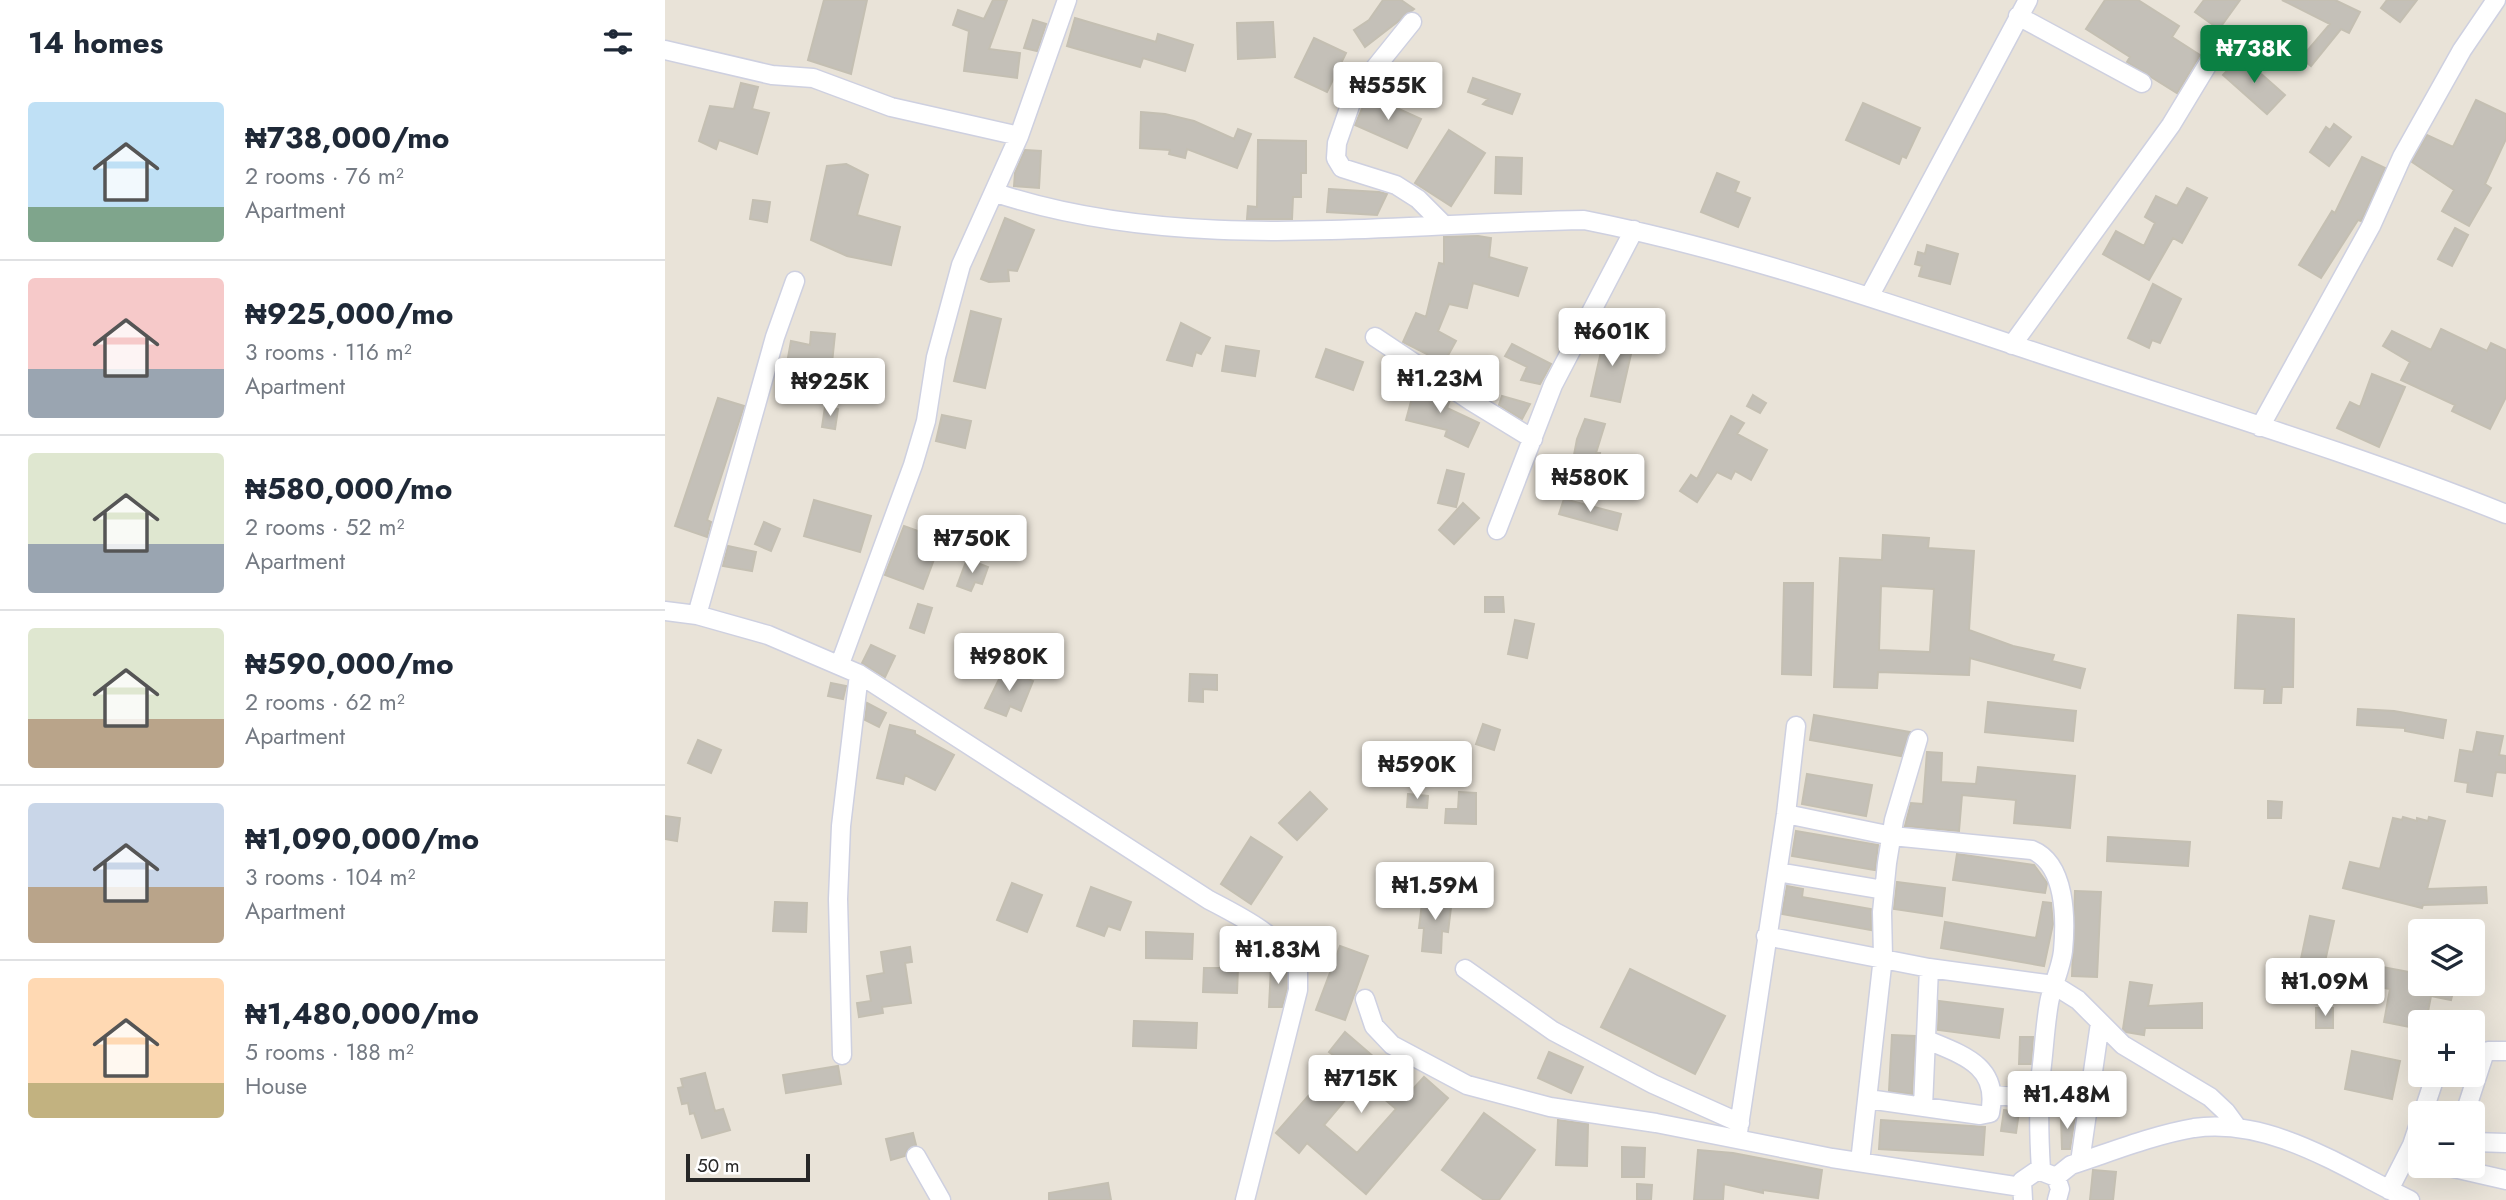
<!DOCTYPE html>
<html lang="en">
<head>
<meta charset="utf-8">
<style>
  :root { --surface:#fff; --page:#f6f6f7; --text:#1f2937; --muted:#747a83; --line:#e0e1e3; --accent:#0b8043 }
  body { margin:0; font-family:Jost,sans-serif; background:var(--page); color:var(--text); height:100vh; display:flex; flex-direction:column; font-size:26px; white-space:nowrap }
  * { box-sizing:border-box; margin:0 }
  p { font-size:23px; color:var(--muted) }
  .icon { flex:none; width:38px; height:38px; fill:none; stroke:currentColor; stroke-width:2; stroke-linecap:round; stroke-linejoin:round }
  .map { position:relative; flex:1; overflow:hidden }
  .details { display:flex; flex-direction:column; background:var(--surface); width:665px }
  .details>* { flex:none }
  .controls { position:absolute; left:1743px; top:919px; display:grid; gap:14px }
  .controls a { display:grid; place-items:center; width:77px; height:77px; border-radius:7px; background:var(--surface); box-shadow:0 7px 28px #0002; font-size:35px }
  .scale { position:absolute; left:21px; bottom:18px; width:124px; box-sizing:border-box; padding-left:7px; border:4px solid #272727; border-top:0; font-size:19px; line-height:24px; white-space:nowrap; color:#272727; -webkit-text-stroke:5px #fff; paint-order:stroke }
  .price { position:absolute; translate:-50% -60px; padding:0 16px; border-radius:7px; background:#fff; color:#222; font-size:23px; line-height:46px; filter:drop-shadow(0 2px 4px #0008) }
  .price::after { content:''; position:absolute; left:50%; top:42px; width:21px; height:16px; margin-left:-10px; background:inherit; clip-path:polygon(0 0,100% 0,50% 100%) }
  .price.on { background:var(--accent); color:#fff }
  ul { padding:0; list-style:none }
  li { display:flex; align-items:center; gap:21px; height:175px; padding:0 28px }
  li+li { border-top:2px solid var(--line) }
  li span { display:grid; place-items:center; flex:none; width:196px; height:140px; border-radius:7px; color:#555 }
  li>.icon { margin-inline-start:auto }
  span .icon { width:84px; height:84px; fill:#fffc; stroke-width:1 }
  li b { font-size:30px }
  h2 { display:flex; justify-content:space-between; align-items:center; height:84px; padding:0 28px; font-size:30px }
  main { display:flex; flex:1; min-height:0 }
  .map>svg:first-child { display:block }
  .building { fill:#c4c0b8; stroke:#c4bfb2; stroke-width:2; fill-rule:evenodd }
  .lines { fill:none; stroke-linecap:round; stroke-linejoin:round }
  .street-casing { stroke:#ced0e0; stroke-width:21 }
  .street { stroke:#fff; stroke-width:18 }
</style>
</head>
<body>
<main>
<section class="details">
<h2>14 homes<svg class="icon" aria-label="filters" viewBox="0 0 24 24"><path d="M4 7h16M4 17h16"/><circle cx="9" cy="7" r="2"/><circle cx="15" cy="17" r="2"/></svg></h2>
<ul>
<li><span style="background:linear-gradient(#bfe0f5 75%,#7fa58c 0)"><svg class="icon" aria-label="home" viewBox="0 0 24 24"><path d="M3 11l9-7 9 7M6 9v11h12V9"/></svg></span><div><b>₦738,000/mo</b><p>2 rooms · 76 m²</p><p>Apartment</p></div></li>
<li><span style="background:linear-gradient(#f6c9c9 65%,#9aa5b1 0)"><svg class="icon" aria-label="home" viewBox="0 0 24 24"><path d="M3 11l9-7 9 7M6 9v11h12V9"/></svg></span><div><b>₦925,000/mo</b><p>3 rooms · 116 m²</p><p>Apartment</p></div></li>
<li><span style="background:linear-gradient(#dfe7d0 65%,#9aa5b1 0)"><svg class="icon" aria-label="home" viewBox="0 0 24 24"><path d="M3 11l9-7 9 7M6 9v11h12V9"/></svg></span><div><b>₦580,000/mo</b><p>2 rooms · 52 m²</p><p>Apartment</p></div></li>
<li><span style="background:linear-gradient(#dfe7d0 65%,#b9a48a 0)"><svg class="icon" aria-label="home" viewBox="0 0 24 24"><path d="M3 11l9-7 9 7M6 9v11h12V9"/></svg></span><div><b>₦590,000/mo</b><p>2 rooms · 62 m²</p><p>Apartment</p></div></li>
<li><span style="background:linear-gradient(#c9d6e8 60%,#b9a48a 0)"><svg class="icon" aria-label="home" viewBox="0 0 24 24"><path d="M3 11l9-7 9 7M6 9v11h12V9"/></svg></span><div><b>₦1,090,000/mo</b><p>3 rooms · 104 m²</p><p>Apartment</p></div></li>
<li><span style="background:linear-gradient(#ffd9b3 75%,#c2b280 0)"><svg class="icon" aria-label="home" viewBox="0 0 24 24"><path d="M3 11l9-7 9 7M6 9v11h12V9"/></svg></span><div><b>₦1,480,000/mo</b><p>5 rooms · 188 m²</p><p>House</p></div></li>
</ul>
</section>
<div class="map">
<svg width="1841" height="1200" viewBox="0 0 1841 1200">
  <rect width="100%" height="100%" fill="#e9e3d8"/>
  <!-- building -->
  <path class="building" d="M 159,0 L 202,0 L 186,74 L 143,60 Z
    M 328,0 L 342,0 L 324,49 L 355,53 L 352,78 L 299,71 L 304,31 L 288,25 L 293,10 L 319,19 Z
    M 718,0 L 736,0 L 749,9 L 700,47 L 689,30 L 704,20 Z
    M 1440,0 L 1473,0 L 1514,26 L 1507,37 L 1535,55 L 1512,93 L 1462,62 L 1465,57 L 1421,29 Z
    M 1539,0 L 1575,0 L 1554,29 L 1530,12 Z
    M 1617,0 L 1670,0 L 1695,12 L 1684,33 L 1676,29 L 1646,66 L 1636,58 L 1665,24 Z
    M 1722,0 L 1752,0 L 1735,22 L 1716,8 Z
    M 410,18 L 491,42 L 493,34 L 528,45 L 520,71 L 478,58 L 475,67 L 402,46 Z
    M 368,20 L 381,24 L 372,51 L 359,48 Z
    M 608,22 L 610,57 L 573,59 L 572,23 Z
    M 649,38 L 681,53 L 662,92 L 630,77 Z
    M 1576,56 L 1620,95 L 1602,114 L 1558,75 Z
    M 808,78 L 855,94 L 847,114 L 818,104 L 823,99 L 803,92 Z
    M 76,83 L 93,87 L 87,109 L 104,113 L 92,154 L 54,140 L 51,149 L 34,141 L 45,106 L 69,109 Z
    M 703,95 L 756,119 L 742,148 L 690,125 Z
    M 1811,100 L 1841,114 L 1841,139 L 1820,184 L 1826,188 L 1804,226 L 1777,211 L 1789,190 L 1747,162 L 1762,135 L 1788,147 Z
    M 1198,103 L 1255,128 L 1241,158 L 1237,156 L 1234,164 L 1181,140 Z
    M 476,112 L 500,114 L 529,121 L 569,139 L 573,129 L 586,134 L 572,168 L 522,149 L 520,158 L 504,154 L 505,150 L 475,148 Z
    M 1669,124 L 1686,137 L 1664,166 L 1645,152 L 1661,127 L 1665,130 Z
    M 784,130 L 820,153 L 786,206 L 750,183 Z
    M 593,140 L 641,141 L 641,173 L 636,173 L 636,197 L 628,197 L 627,219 L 582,219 L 583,206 L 592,207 Z
    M 360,150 L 376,151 L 374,188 L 349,186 L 350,173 Z
    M 831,157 L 857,158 L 856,194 L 830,193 Z
    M 1697,157 L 1720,168 L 1696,221 L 1693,220 L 1656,278 L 1634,265 L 1667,211 L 1670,213 Z
    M 181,164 L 203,175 L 192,215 L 235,227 L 226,265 L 182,256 L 146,240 L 162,166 Z
    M 1052,173 L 1074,182 L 1070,192 L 1085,198 L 1073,227 L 1036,212 Z
    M 1522,188 L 1542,198 L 1517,243 L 1508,238 L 1484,280 L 1438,254 L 1451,231 L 1479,246 L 1490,223 L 1480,217 L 1491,196 L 1512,206 Z
    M 664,189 L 714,192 L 722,194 L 712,215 L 662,212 Z
    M 88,200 L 105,202 L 102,222 L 85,219 Z
    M 340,218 L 369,230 L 352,271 L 343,270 L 344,281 L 324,282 L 316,279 Z
    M 1790,228 L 1803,235 L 1787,266 L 1773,259 Z
    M 813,236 L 826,238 L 824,257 L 862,268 L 853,296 L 808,283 L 802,308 L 784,304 L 773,331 L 791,341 L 776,368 L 760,357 L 762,354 L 738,342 L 751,313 L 761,317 L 774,263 L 779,264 L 779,237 Z
    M 1262,245 L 1293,254 L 1285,284 L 1254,276 L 1257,266 L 1250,264 L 1253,252 L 1260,254 Z
    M 1488,284 L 1516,299 L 1495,343 L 1487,340 L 1484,348 L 1463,338 Z
    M 306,311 L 336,319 L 320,388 L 289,381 Z
    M 516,323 L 545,338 L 536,354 L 531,352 L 527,366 L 502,360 Z
    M 1776,329 L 1822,351 L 1826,343 L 1841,350 L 1841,397 L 1825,429 L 1787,411 L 1790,405 L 1736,380 L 1745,362 L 1718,346 L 1727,331 L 1766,350 Z
    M 146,332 L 170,334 L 167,363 L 150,362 L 146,385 L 119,380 L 126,341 L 145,345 Z
    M 940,334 L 969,341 L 955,402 L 926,396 Z
    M 847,344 L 886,364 L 875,384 L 856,380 L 862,367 L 840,356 Z
    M 561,346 L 594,351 L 590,376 L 557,371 Z
    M 661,349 L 698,362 L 688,390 L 651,377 Z
    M 1707,374 L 1740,387 L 1714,447 L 1672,428 L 1685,402 L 1695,407 Z
    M 751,383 L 764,386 L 785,400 L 782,408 L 814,423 L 803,447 L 780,436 L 782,430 L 741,420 Z
    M 1088,395 L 1101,403 L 1095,413 L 1082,406 Z
    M 837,396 L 865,404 L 857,419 L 834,405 Z
    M 53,398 L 79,406 L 42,520 L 46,522 L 42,537 L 10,526 Z
    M 160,407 L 173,409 L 170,429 L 157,427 Z
    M 277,415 L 306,421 L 300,448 L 271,441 Z
    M 1066,416 L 1079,423 L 1072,434 L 1102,450 L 1086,480 L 1070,471 L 1066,479 L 1052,472 L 1032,502 L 1015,491 L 1026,475 L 1032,479 Z
    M 920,419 L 940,424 L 931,453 L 935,453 L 930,481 L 905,476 L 912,439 Z
    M 782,470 L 799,474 L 791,507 L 773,503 Z
    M 899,499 L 956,514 L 952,530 L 894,514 Z
    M 149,500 L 206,516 L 195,552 L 139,536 Z
    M 798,503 L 814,518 L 789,544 L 774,530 Z
    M 278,517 L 278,535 L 258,589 L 220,575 L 239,526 L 264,535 L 264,518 Z
    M 99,522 L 115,529 L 106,551 L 90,544 Z
    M 1218,535 L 1264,538 L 1263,548 L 1309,551 L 1304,630 L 1348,646 L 1389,655 L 1387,661 L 1420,669 L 1415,688 L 1305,658 L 1304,675 L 1213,672 L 1212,688 L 1169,687 L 1175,558 L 1217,560 ZM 1216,586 L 1269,589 L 1265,652 L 1214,650 Z
    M 63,546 L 91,552 L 87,571 L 58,566 Z
    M 302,559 L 323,567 L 317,584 L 310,582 L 306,591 L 292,586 Z
    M 1119,583 L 1148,583 L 1146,675 L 1117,674 Z
    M 820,597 L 838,597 L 839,612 L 820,612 Z
    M 253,604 L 267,608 L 259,633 L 245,628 Z
    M 1573,615 L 1629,619 L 1628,687 L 1617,687 L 1616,703 L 1599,703 L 1600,689 L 1570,688 Z
    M 850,620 L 869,624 L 862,658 L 843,654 Z
    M 206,645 L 230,656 L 220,677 L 197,663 Z
    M 339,669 L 368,681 L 356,711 L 345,706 L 341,716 L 320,708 Z
    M 525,674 L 552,675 L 552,690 L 538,689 L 538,702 L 524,701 Z
    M 166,683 L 181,686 L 178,699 L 163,696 Z
    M 1323,702 L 1411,711 L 1408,741 L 1320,732 Z
    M 202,703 L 221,713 L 214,727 L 200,720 Z
    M 1693,709 L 1729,711 L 1781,720 L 1778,738 L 1740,731 L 1740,728 L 1692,725 Z
    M 1149,715 L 1245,732 L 1236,756 L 1145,740 Z
    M 818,724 L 835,730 L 829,750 L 811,744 Z
    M 225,725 L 250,731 L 250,734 L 289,755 L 270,790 L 240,775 L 238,784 L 212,778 Z
    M 1812,732 L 1838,736 L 1834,755 L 1841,756 L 1841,773 L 1831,772 L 1827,796 L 1802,792 L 1803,783 L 1790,781 L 1795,750 L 1808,752 Z
    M 33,740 L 56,750 L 46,773 L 23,763 Z
    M 1262,752 L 1277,753 L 1276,782 L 1311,784 L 1313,767 L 1410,776 L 1405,828 L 1349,823 L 1351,800 L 1297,795 L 1294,831 L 1240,826 L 1246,803 L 1258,804 Z
    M 1142,774 L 1207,785 L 1201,816 L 1137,804 Z
    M 645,792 L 662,809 L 632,840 L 614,823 Z
    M 794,792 L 811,793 L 811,824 L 780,823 L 781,809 L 793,809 Z
    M 743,794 L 763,796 L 762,808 L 742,807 Z
    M 1603,801 L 1617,802 L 1616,818 L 1603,818 Z
    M 0,816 L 15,818 L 12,841 L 0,839 Z
    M 1738,817 L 1752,821 L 1752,818 L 1763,821 L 1764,817 L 1780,821 L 1762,889 L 1821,887 L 1822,903 L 1758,905 L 1757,908 L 1678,888 L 1685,862 L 1715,869 L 1728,818 L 1737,820 Z
    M 1131,831 L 1213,845 L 1210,870 L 1127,856 Z
    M 586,837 L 617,857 L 586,904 L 556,884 Z
    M 1443,837 L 1525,842 L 1523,866 L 1442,861 Z
    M 1292,854 L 1369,865 L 1382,883 L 1380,893 L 1288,880 Z
    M 1232,882 L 1280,888 L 1277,916 L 1229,909 Z
    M 347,883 L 377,895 L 362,932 L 332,920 Z
    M 1122,886 L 1138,889 L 1137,897 L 1206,909 L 1206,930 L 1117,914 Z
    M 426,887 L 466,902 L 455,930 L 443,926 L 439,936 L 412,926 Z
    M 1410,891 L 1436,892 L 1432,977 L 1407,976 Z
    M 758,895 L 787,899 L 783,932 L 777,931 L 776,953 L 757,951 L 759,928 L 754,928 Z
    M 110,902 L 142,903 L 141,932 L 108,931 Z
    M 1378,902 L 1386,903 L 1388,924 L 1379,966 L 1276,948 L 1280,922 L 1371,938 Z
    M 1645,916 L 1669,921 L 1651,1002 L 1628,997 Z
    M 481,932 L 528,934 L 527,959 L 481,958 Z
    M 675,946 L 703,956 L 680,1020 L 651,1010 Z
    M 245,947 L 247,962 L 240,963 L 246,1003 L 217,1007 L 218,1013 L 194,1017 L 192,1003 L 206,1001 L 202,976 L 219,973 L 216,952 Z
    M 606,966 L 622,967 L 622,989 L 617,1007 L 604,1007 Z
    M 1712,966 L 1755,974 L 1755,984 L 1790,984 L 1786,1000 L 1766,996 L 1761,1022 L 1755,1022 L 1755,1029 L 1719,1022 L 1725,989 L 1708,986 Z
    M 539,968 L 573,968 L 572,993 L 538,992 Z
    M 965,969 L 1060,1016 L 1030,1074 L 936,1027 Z
    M 1465,982 L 1487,985 L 1483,1006 L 1537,1003 L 1537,1028 L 1480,1028 L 1479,1035 L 1461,1032 L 1458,1029 Z
    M 1274,1001 L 1338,1009 L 1334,1038 L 1273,1030 Z
    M 1651,1008 L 1668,1008 L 1668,1028 L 1651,1028 Z
    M 469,1021 L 532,1023 L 531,1048 L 468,1046 Z
    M 680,1032 L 747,1090 L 759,1077 L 783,1098 L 701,1194 L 642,1143 L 634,1153 L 611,1133 L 666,1070 L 662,1067 L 671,1057 L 664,1052 ZM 697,1080 L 731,1109 L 692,1153 L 659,1125 Z
    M 1227,1035 L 1250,1036 L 1247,1094 L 1224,1091 Z
    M 1355,1037 L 1368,1037 L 1366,1064 L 1354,1064 Z
    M 1687,1051 L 1735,1061 L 1727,1099 L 1680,1089 Z
    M 884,1052 L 918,1067 L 906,1093 L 873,1078 Z
    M 173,1066 L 176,1084 L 121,1093 L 118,1075 Z
    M 40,1073 L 50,1111 L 58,1109 L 65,1130 L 37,1138 L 29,1113 L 25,1114 L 23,1103 L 17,1104 L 13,1088 L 18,1087 L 16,1079 Z
    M 1339,1110 L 1354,1112 L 1351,1133 L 1336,1131 Z
    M 819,1113 L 870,1150 L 834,1200 L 819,1200 L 777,1170 Z
    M 1410,1116 L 1405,1149 L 1397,1149 L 1396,1117 Z
    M 893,1120 L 923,1124 L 922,1166 L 891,1165 Z
    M 1216,1120 L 1320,1127 L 1318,1155 L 1214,1149 Z
    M 248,1133 L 251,1145 L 242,1150 L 240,1156 L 226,1160 L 221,1139 Z
    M 957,1147 L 980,1148 L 979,1177 L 957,1177 Z
    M 1033,1150 L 1068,1153 L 1157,1170 L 1153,1198 L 1098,1190 L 1098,1193 L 1059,1184 L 1058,1200 L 1029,1200 Z
    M 1428,1170 L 1451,1172 L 1448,1200 L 1425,1200 Z
    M 443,1183 L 446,1200 L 384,1200 L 384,1193 Z
    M 972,1184 L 987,1185 L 986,1200 L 972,1200 Z"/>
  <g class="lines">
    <!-- street casing -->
    <g class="street-casing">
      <path id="street" d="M 1353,16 L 1477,83
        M 747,22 L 689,94 L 672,143 L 671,158 L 677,168 L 731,185 L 753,199 L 777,223
        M 0,50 L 107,75 L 148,78 L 226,107 L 354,136
        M 331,193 C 520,255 723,223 919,220 C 1085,253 1245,311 1406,364 C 1551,412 1699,457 1841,514
        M 1204,297 L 1363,0
        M 710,337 L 806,401 L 868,439
        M 1347,345 L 1506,125 L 1552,49
        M 1595,427 L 1706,226 L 1737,157 L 1797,50 L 1831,0
        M 832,530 L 888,385 L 969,230
        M 0,611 L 32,615 L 103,635 L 194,674 L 544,900 C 579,918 607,933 633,963 L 633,990 L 580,1200
        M 32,615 L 110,337 L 130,281
        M 175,664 L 248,465 L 261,421 L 271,357 L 296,265 L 354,136 L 402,0
        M 1121,814 L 1227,836 L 1367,850 C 1401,864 1401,919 1398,951 C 1396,969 1387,986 1384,1003 C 1380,1026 1379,1050 1376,1073 C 1373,1106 1374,1138 1376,1170
        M 1113,872 L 1219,890
        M 1101,936 L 1264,968 L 1389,985 L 1413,1000 L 1458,1045 L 1545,1097 L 1561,1112 L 1572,1127
        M 800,969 L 888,1031 L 988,1084 L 1075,1123
        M 700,999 L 709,1026 L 727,1045 L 802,1085 L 885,1107 L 991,1123 L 1167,1158 L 1356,1187
        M 177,1055 L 173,899 L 176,826 L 194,674
        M 1329,1095 L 1374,1099
        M 1203,1099 L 1315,1115 L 1325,1113 C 1335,1066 1298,1055 1262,1040
        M 1258,1107 L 1264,968
        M 1758,1113 L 1771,1074
        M 1800,1113 L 1819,1055 L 1823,1051 L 1841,1051
        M 1072,1139 L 1121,814 L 1131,726
        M 1808,1142 L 1841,1143
        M 251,1156 L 276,1200
        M 1195,1162 L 1218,957 L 1217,912 L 1222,863 L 1229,820 L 1253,739
        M 1415,1162 L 1435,1023
        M 1780,1166 L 1841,1180
        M 1391,1177 L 1406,1165 C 1446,1152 1488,1135 1529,1128 C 1606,1117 1680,1169 1745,1200
        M 1724,1190 L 1747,1145 L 1755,1121
        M 1358,1200 L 1357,1181 L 1373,1170 L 1391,1177 L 1395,1189 L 1392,1200"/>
    </g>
    <!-- street -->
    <use href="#street" class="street"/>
  </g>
</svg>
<div class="controls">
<a><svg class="icon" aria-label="layers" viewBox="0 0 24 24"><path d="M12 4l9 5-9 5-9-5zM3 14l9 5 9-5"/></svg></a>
<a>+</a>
<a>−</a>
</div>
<div class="scale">50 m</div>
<b class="price on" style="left:1589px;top:85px">₦738K</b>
<b class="price" style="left:723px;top:122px">₦555K</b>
<b class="price" style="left:947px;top:368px">₦601K</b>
<b class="price" style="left:775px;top:415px">₦1.23M</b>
<b class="price" style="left:165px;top:418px">₦925K</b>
<b class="price" style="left:925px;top:514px">₦580K</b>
<b class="price" style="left:307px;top:575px">₦750K</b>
<b class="price" style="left:344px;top:693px">₦980K</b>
<b class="price" style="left:752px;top:801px">₦590K</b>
<b class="price" style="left:770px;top:922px">₦1.59M</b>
<b class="price" style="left:613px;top:986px">₦1.83M</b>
<b class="price" style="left:1660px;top:1018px">₦1.09M</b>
<b class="price" style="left:696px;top:1115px">₦715K</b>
<b class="price" style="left:1402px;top:1131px">₦1.48M</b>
</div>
</main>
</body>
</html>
